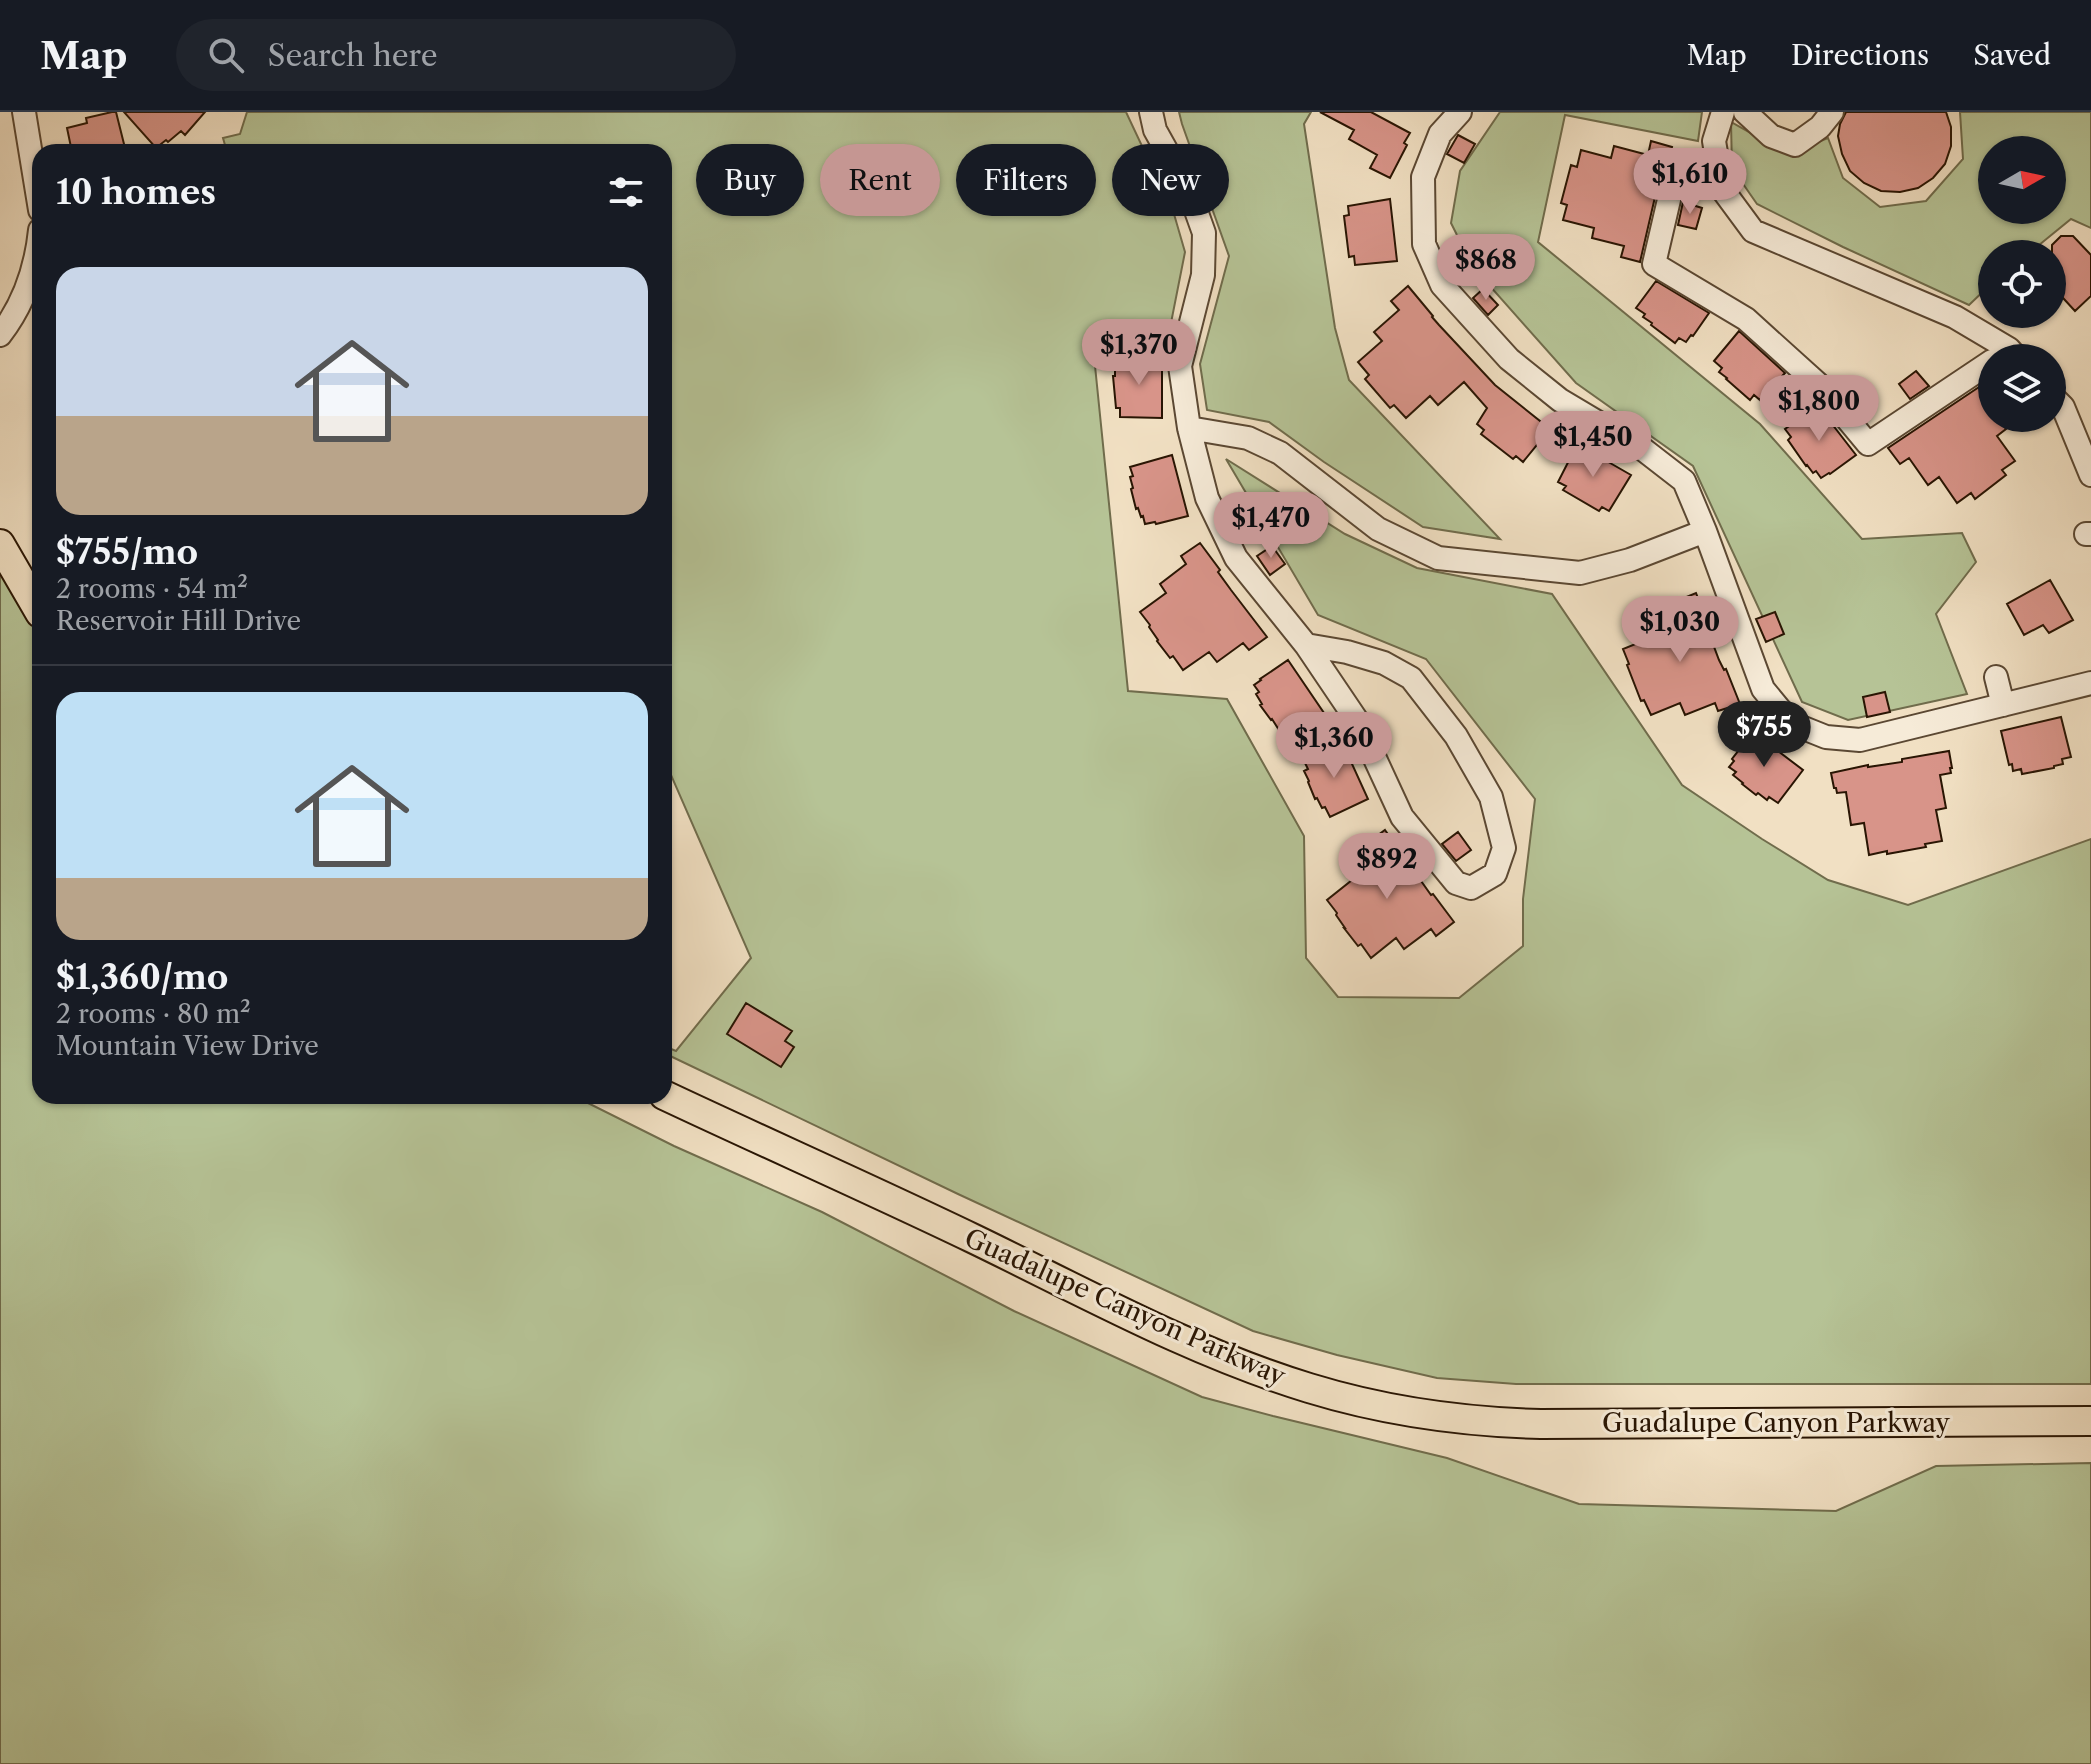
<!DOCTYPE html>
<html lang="en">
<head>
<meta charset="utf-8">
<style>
  :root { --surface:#171b24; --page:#20242c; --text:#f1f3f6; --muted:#9ea1a6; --line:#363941; --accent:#c59692 }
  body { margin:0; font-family:"Libre Caslon Text",serif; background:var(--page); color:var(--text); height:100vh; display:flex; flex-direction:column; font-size:30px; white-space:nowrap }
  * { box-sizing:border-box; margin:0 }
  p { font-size:26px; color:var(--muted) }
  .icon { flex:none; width:44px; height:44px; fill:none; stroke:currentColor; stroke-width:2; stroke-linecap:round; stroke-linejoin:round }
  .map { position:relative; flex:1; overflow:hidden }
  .details { position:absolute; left:32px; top:32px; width:640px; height:960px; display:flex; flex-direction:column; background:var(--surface); border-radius:24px; box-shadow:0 2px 6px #0004 }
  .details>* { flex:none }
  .banner { position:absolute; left:696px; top:32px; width:760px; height:72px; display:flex; gap:16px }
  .needle { width:52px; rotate:81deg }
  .tools { position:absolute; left:1978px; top:24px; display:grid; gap:16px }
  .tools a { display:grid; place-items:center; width:88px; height:88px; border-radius:50%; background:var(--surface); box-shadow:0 2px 6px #0004; font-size:40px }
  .price { position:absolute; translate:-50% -68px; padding:0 18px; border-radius:28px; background:var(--accent); color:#111; font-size:26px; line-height:52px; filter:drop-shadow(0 2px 4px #0008) }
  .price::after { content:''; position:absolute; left:50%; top:48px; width:24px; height:18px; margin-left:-12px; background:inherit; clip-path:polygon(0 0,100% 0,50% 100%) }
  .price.selected { background:#222; color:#fff }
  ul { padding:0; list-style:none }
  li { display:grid; align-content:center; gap:16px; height:424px; padding:0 24px }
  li+li { border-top:2px solid var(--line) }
  li span { display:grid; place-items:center; height:248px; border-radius:24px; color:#555 }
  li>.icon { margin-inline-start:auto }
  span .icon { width:144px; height:144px; fill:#fffc; stroke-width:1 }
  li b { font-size:34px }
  h2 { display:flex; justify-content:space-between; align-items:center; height:96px; padding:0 24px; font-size:34px }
  .pill { padding:0 28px; border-radius:36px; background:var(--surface); box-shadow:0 2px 6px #0004; font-size:28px; line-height:72px }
  .pill.selected { background:var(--accent); color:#111 }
  header { display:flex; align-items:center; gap:48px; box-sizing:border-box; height:112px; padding:0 40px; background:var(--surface); border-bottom:2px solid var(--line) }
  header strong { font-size:38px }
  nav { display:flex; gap:44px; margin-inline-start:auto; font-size:28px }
  .search { width:560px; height:72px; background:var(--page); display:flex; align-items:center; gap:20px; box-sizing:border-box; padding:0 28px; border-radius:44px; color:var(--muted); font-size:30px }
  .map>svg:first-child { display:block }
  .green { fill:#b6c396; stroke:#706c4c; stroke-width:2; fill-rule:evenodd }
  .building { fill:#d89489; stroke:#291503; stroke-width:2 }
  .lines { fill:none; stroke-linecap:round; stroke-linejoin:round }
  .minor-casing { stroke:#5b4833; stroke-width:26 }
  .major-casing { stroke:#291503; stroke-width:32 }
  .minor { stroke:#f6ebd8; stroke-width:22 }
  .major { stroke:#f1e0c3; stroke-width:28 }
  .labels { text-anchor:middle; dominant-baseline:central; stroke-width:6; stroke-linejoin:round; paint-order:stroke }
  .street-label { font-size:26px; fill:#291503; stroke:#f6ebd8 }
</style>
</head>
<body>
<header>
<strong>Map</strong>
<div class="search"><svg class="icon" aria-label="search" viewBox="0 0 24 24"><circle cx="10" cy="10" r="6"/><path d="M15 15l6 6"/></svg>Search here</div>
<nav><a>Map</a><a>Directions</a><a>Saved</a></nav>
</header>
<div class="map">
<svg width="2091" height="1652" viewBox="0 0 2091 1652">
  <rect width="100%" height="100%" fill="#f1e0c3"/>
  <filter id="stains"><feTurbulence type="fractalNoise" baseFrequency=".0025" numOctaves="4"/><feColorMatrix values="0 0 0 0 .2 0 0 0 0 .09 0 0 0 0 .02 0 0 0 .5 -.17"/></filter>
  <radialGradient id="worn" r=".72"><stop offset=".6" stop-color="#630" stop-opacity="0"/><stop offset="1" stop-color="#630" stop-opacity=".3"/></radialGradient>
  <!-- green -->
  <path class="green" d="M 247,0 L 1126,0 L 1174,102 L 1185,140 L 1170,216 L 1093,234 L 1128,579 L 1227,587 L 1304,724 L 1306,846 L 1338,885 L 1459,886 L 1523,834 L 1523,787 L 1535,687 L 1426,547 L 1318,503 L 1226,347 L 1345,422 L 1417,456 L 1552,482 L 1682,673 L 1762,727 L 1828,768 L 1908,793 L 2091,727 L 2091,1272 L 1516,1272 L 1437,1266 L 1337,1243 L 1253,1219 L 958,1082 L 664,941 L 664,934 L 676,939 L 751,846 L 664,647 L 664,40 L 227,40 L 223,26 L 240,22 Z
    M 1179,0 L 1311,0 L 1304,12 L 1335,216 L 1349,268 L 1500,427 L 1423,415 L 1324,350 L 1269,310 L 1207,298 L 1200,252 L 1229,144 L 1182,12 Z
    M 1500,0 L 1702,0 L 1698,29 L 1565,3 L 1538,130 L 1760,312 L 1862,427 L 1962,421 L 1976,450 L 1936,502 L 1967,582 L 1848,608 L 1802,590 L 1693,354 L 1576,271 L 1473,155 L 1451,111 L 1460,59 Z
    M 1960,0 L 2091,0 L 2091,116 L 2071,107 L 2028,142 L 1992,142 L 1992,171 L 1969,193 L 1843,135 L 1757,92 L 1732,56 L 1731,10 L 1788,42 L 1828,26 L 1843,66 L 1880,95 L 1926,89 L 1963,47 ZM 1992,38 L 2052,38 L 2052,98 L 1992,98 Z
    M 0,458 L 40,525 L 40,984 L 574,984 L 674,1034 L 822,1100 L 1014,1199 L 1202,1285 L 1273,1304 L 1447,1346 L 1579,1392 L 1836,1399 L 1936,1354 L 2091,1351 L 2091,1652 L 0,1652 Z"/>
  <!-- building -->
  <path class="building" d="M 112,0 L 116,0 L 126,40 L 72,40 L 67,16 L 87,11 L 86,6 Z
    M 124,0 L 205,0 L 185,23 L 181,19 L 168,30 L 166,28 L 156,36 Z
    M 1320,0 L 1371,0 L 1410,21 L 1404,31 L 1407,33 L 1390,66 L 1370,56 L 1377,43 L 1349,27 L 1354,18 Z
    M 1846,0 L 1946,0 L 1951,15 L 1951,34 L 1945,52 L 1933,66 L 1918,76 L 1900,80 L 1881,79 L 1864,71 L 1850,59 L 1842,42 L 1838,24 L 1840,12 Z
    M 1458,23 L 1475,32 L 1464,51 L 1447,42 Z
    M 1651,29 L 1672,35 L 1668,50 L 1661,59 L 1640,150 L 1621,145 L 1624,134 L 1592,126 L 1594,116 L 1563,108 L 1567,93 L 1561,91 L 1571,53 L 1577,55 L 1581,38 L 1611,46 L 1614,34 L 1648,43 Z
    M 1390,87 L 1397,149 L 1355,153 L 1354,144 L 1349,145 L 1344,104 L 1349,103 L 1348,94 Z
    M 1683,90 L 1702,96 L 1696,117 L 1678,113 Z
    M 2061,124 L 2073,124 L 2091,143 L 2091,184 L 2075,199 L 2052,174 L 2052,133 Z
    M 1656,169 L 1709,201 L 1693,224 L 1691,223 L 1686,230 L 1679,226 L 1675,231 L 1651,213 L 1652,211 L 1643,205 L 1645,202 L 1636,196 Z
    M 1408,174 L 1433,204 L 1432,205 L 1439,213 L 1495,273 L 1550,317 L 1523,350 L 1516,344 L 1513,347 L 1481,322 L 1484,318 L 1477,312 L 1487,296 L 1464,270 L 1438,293 L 1430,284 L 1406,306 L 1394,293 L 1390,296 L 1365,267 L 1369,263 L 1358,250 L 1382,229 L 1374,220 L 1399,198 L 1391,189 Z
    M 1483,177 L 1498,193 L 1488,203 L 1473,186 Z
    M 1739,219 L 1785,261 L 1760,288 L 1754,283 L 1750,288 L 1726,267 L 1727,266 L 1719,260 L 1722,256 L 1714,249 Z
    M 1127,244 L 1162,244 L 1162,306 L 1120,305 L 1120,296 L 1116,296 L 1113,264 L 1115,264 L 1115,255 L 1119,255 L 1119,245 Z
    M 1916,259 L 1929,274 L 1910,287 L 1899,272 Z
    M 1991,267 L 1992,284 L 1985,289 L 1992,298 L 1992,306 L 1998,306 L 2006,317 L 1997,324 L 2015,349 L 2002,358 L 2006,363 L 1975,387 L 1971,381 L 1957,391 L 1939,365 L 1928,373 L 1909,346 L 1900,352 L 1888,336 Z
    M 1818,294 L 1856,343 L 1830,362 L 1829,361 L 1821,366 L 1816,359 L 1813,361 L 1807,353 L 1806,354 L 1788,328 L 1791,325 L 1785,317 Z
    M 1584,319 L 1584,336 L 1631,363 L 1609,399 L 1602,395 L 1599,399 L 1563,378 L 1566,374 L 1558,370 Z
    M 1172,343 L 1188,404 L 1156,412 L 1155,410 L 1145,412 L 1143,404 L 1141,405 L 1138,396 L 1136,397 L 1131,377 L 1133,376 L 1130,365 L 1133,364 L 1130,355 Z
    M 1200,431 L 1220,458 L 1218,460 L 1231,478 L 1267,525 L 1249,538 L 1243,531 L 1217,550 L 1209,540 L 1183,558 L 1173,544 L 1170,546 L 1157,529 L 1158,528 L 1149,515 L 1150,513 L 1140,500 L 1166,481 L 1160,472 L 1186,452 L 1181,444 Z
    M 1272,434 L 1285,452 L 1270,463 L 1257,444 Z
    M 2050,468 L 2073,508 L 2049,521 L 2043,513 L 2024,523 L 2007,492 Z
    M 1696,481 L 1709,515 L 1707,516 L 1719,548 L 1724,558 L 1726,557 L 1740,592 L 1718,599 L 1715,591 L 1685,603 L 1680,591 L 1651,603 L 1644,588 L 1641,589 L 1627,553 L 1629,552 L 1623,537 L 1653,525 L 1648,513 L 1678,501 L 1675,492 L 1680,490 L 1679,488 Z
    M 1775,500 L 1784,522 L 1766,530 L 1756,507 Z
    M 1288,548 L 1324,601 L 1296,619 L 1294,617 L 1288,621 L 1283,615 L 1279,618 L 1272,607 L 1271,608 L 1260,593 L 1262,592 L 1256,582 L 1259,580 L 1254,573 L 1261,568 L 1260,567 Z
    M 1885,580 L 1890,600 L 1867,605 L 1863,585 Z
    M 2061,605 L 2071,645 L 2062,647 L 2063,652 L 2054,654 L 2054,656 L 2022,662 L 2021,657 L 2013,659 L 2012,652 L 2009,653 L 2001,619 Z
    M 1753,620 L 1803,658 L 1778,691 L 1769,685 L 1767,688 L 1758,681 L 1756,683 L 1742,672 L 1743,671 L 1733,663 L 1736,660 L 1729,655 L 1734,649 L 1732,647 Z
    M 1342,630 L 1368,687 L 1330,705 L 1325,695 L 1322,696 L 1317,686 L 1315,687 L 1308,670 L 1309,669 L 1304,659 L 1308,657 L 1304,649 L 1314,645 L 1313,643 Z
    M 1949,639 L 1952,656 L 1950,656 L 1951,661 L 1940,663 L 1946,696 L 1936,698 L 1942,729 L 1925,732 L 1926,735 L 1887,742 L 1887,739 L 1869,743 L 1864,711 L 1851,713 L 1846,680 L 1837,681 L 1836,676 L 1834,676 L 1831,661 L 1868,653 L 1868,655 L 1902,650 L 1902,647 Z
    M 1385,718 L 1431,783 L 1433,782 L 1454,810 L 1436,824 L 1431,817 L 1404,837 L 1396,826 L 1371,846 L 1361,832 L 1358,834 L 1344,816 L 1345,816 L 1336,803 L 1337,801 L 1327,788 L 1352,768 L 1346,759 L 1372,740 L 1366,732 Z
    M 1458,720 L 1471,738 L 1456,749 L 1442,732 Z
    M 746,891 L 792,919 L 785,929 L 794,935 L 781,955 L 727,922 Z"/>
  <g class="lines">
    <!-- minor casing -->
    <g class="minor-casing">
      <path id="minor" d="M 24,0 L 40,98
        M 1151,0 L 1155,18 L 1189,79 L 1204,121 L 1203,163 L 1180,254 L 1189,316 L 1207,386 L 1236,446 L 1306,533 L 1358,610 L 1402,705 L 1456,771 L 1471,776 L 1495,762 L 1504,736 L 1491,685 L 1456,624 L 1411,566 L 1384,551 L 1347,540 L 1306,533
        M 1460,0 L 1440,22 L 1423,65 L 1424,132 L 1442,173 L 1509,247 L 1560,288 L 1644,338 L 1684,369 L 1705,419
        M 1723,0 L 1714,29 L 1722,77 L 1753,119 L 1955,205 L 2009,237 L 2017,246
        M 1745,0 L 1771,24 L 1795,33 L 1820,15 L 1832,0
        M 1719,55 L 1675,62 L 1654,152 L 1746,207 L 1819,273 L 1868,332 L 1992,249
        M 0,223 C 24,192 36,157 40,118
        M 2052,284 L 2063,295 L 2091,363
        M 1189,316 L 1248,326 L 1280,341 L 1378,417 L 1438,446 L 1580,461 L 1630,448 L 1705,419 L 1763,577 L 1791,611 L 1826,625 L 1860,628 L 2091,571
        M 2086,422 L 2091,422
        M 1996,565 L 2003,593"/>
    </g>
    <!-- major casing -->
    <g class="major-casing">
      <path id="major" d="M 0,432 L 40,501
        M 664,983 C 766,1031 870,1077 972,1126 C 1082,1179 1191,1240 1309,1276 C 1384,1299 1463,1310 1541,1312 L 2091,1309"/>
    </g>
    <!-- minor -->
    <use href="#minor" class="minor"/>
    <!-- major -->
    <use href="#major" class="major"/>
  </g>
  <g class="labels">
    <!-- street labels -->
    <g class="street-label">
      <text transform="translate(1125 1195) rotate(24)">Guadalupe Canyon Parkway</text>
      <text x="1776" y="1311">Guadalupe Canyon Parkway</text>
    </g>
  </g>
  <rect width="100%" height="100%" filter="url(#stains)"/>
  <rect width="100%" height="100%" fill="url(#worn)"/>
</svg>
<div class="tools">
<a><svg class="needle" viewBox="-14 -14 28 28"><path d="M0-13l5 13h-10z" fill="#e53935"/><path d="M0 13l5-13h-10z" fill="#9ea1a6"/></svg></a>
<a><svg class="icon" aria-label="locate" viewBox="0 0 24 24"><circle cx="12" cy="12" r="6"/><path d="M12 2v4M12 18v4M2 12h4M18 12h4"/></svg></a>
<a><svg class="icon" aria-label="layers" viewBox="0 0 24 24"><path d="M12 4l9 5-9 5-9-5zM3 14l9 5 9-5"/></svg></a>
</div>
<b class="price" style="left:1690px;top:104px">$1,610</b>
<b class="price" style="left:1486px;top:190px">$868</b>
<b class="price" style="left:1139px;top:275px">$1,370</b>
<b class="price" style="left:1819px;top:331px">$1,800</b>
<b class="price" style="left:1593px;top:367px">$1,450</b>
<b class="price" style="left:1271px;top:448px">$1,470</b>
<b class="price" style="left:1680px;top:552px">$1,030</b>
<b class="price selected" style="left:1764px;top:657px">$755</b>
<b class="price" style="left:1334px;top:668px">$1,360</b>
<b class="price" style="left:1387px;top:789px">$892</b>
<div class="banner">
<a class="pill">Buy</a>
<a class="pill selected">Rent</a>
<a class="pill">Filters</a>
<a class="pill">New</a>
</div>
<section class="details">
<h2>10 homes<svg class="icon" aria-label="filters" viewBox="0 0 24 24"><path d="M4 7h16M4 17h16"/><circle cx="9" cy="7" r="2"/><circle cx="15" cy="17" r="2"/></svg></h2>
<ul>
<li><span style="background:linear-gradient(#c9d6e8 60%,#b9a48a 0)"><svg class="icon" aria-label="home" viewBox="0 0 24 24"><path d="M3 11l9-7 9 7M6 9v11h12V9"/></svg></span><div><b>$755/mo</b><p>2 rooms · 54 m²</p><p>Reservoir Hill Drive</p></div></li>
<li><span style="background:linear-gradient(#bfe0f5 75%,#b9a48a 0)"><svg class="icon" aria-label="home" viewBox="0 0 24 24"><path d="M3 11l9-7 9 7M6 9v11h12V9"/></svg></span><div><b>$1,360/mo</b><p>2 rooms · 80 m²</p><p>Mountain View Drive</p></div></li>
</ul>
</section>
</div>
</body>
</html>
